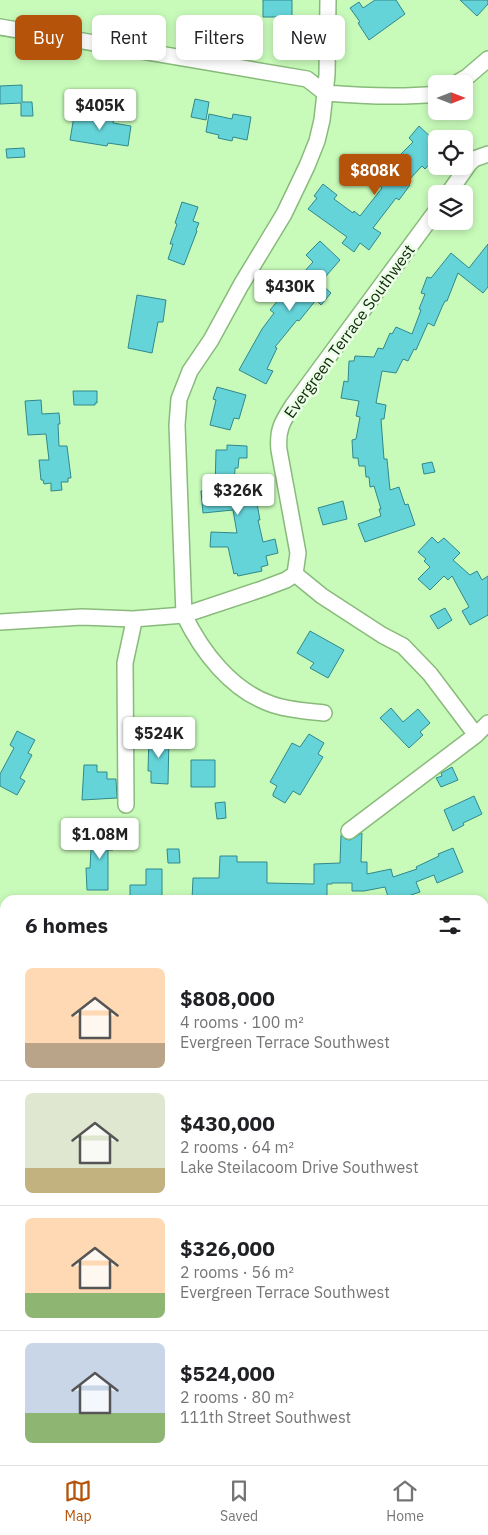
<!DOCTYPE html>
<html lang="en">
<head>
<meta charset="utf-8">
<style>
  :root { --surface:#fff; --page:#f6f6f6; --text:#202124; --muted:#757577; --line:#e0e0e0; --accent:#b45309 }
  body { margin:0; font-family:"IBM Plex Sans",sans-serif; background:var(--page); color:var(--text); height:100vh; display:flex; flex-direction:column; font-size:19px; white-space:nowrap }
  * { box-sizing:border-box; margin:0 }
  p { font-size:16px; color:var(--muted) }
  .icon { flex:none; width:28px; height:28px; fill:none; stroke:currentColor; stroke-width:2; stroke-linecap:round; stroke-linejoin:round }
  .map { position:relative; flex:1; overflow:hidden }
  .details { position:absolute; left:0px; top:895px; width:489px; height:570px; display:flex; flex-direction:column; background:var(--surface); border-radius:15px 15px 0 0; box-shadow:0 2px 8px #0003 }
  .details>* { flex:none }
  .hud { position:absolute; left:15px; top:15px; width:459px; height:45px; display:flex; gap:10px }
  .needle { width:32px; rotate:90deg }
  .buttons { position:absolute; left:428px; top:75px; display:grid; gap:10px }
  .buttons a { display:grid; place-items:center; width:45px; height:45px; border-radius:8px; background:var(--surface); box-shadow:0 2px 8px #0003; font-size:25px }
  .price { position:absolute; translate:-50% -42px; padding:0 11px; border-radius:5px; background:#fff; color:#222; font-size:16px; line-height:32px; filter:drop-shadow(0 1px 2px #0008) }
  .price::after { content:''; position:absolute; left:50%; top:30px; width:15px; height:11px; margin-left:-8px; background:inherit; clip-path:polygon(0 0,100% 0,50% 100%) }
  .price.selected { background:var(--accent); color:#fff }
  ul { padding:0; list-style:none }
  li { display:flex; align-items:center; gap:15px; height:125px; padding:0 25px }
  li+li { border-top:1px solid var(--line) }
  li span { display:grid; place-items:center; flex:none; width:140px; height:100px; border-radius:8px; color:#555 }
  li>.icon { margin-inline-start:auto }
  span .icon { width:60px; height:60px; fill:#fffc; stroke-width:1 }
  li b { font-size:21px }
  h2 { display:flex; justify-content:space-between; align-items:center; height:60px; padding:0 25px; font-size:21px }
  .chip { padding:0 18px; border-radius:8px; background:var(--surface); box-shadow:0 2px 8px #0003; font-size:18px; line-height:45px }
  .chip.selected { background:var(--accent); color:#fff }
  .tabs { display:flex; justify-content:space-around; align-items:center; height:70px; border-top:1px solid var(--line); background:var(--surface); font-size:14px; color:var(--muted) }
  .tabs a { display:grid; justify-items:center; gap:2px }
  .tabs .selected { color:var(--accent) }
  .map>svg:first-child { display:block }
  .water { fill:#e28ff7 }
  .building { fill:#65d4d9; stroke:#31888b }
  .lines { fill:none; stroke-linecap:round; stroke-linejoin:round }
  .street-casing { stroke:#89ba7b; stroke-width:18 }
  .street { stroke:#fff; stroke-width:15 }
  .labels { text-anchor:middle; dominant-baseline:central; stroke-width:5; stroke-linejoin:round; paint-order:stroke }
  .street-label { font-size:16px; fill:#12250d; stroke:#eaffe5 }
</style>
</head>
<body>
<div class="map">
<svg width="488" height="1465" viewBox="0 0 488 1465">
  <rect width="100%" height="100%" fill="#c8fbba"/>
  <!-- water -->
  <path class="water" d="M 488,906 L 488,1465 L 157,1465 L 153,1460 L 484,1460 L 484,908 Z
    M 5,1101 L 5,1228 L 0,1222 L 0,1104 Z"/>
  <!-- building -->
  <path class="building" d="M 263,0 L 292,0 L 292,17 L 263,17 Z
    M 375,0 L 396,0 L 405,14 L 369,40 L 358,23 L 360,22 L 350,8 L 359,2 L 363,8 Z
    M 460,0 L 488,0 L 488,4 L 477,16 Z
    M 22,85 L 22,102 L 32,102 L 33,116 L 21,116 L 21,103 L 0,104 L 0,86 Z
    M 195,99 L 209,102 L 206,120 L 191,117 Z
    M 94,113 L 114,117 L 113,123 L 131,126 L 128,146 L 108,143 L 107,146 L 70,140 L 74,116 L 93,119 Z
    M 209,114 L 232,119 L 233,114 L 251,117 L 247,140 L 233,137 L 232,141 L 218,138 L 219,135 L 206,132 Z
    M 419,126 L 436,142 L 436,157 L 425,169 L 422,166 L 407,182 L 410,185 L 399,200 L 396,198 L 373,228 L 381,233 L 369,250 L 360,243 L 354,252 L 342,243 L 347,237 L 308,209 L 317,198 L 314,196 L 323,184 L 337,195 L 334,199 L 353,213 L 354,211 L 360,216 L 382,188 L 375,182 L 381,173 L 386,177 L 390,170 L 394,173 L 405,158 L 401,154 L 413,142 L 409,138 Z
    M 24,148 L 25,157 L 7,158 L 6,149 Z
    M 182,202 L 198,207 L 193,221 L 199,223 L 196,230 L 197,231 L 184,265 L 168,259 L 173,244 L 170,244 L 177,224 L 175,223 Z
    M 320,241 L 340,260 L 320,283 L 331,293 L 321,305 L 316,300 L 299,321 L 297,320 L 275,347 L 277,348 L 267,369 L 273,371 L 266,384 L 239,370 L 262,329 L 274,313 L 270,310 L 285,292 L 288,294 L 306,276 L 303,273 L 313,262 L 306,255 Z
    M 488,244 L 488,287 L 483,293 L 458,273 L 447,301 L 445,301 L 442,307 L 434,326 L 428,323 L 416,350 L 414,349 L 408,361 L 403,359 L 396,373 L 382,371 L 376,403 L 386,405 L 384,419 L 381,419 L 384,459 L 387,459 L 390,490 L 399,487 L 405,505 L 408,504 L 415,525 L 365,542 L 358,524 L 381,516 L 379,509 L 381,509 L 374,486 L 370,487 L 369,477 L 366,477 L 365,466 L 359,466 L 358,458 L 353,458 L 352,440 L 356,439 L 360,417 L 356,416 L 359,401 L 341,398 L 344,381 L 348,382 L 349,361 L 354,361 L 355,356 L 374,357 L 378,348 L 383,349 L 390,333 L 392,334 L 396,327 L 412,334 L 421,310 L 419,309 L 425,294 L 421,293 L 427,277 L 431,278 L 451,253 L 469,268 Z
    M 137,295 L 166,300 L 163,322 L 158,322 L 152,353 L 128,348 Z
    M 217,387 L 246,395 L 239,419 L 234,418 L 230,430 L 210,425 L 216,400 L 213,399 Z
    M 73,391 L 97,391 L 97,403 L 95,403 L 95,405 L 74,405 Z
    M 41,400 L 42,414 L 59,413 L 60,424 L 58,424 L 59,446 L 67,446 L 71,478 L 68,478 L 68,482 L 61,482 L 62,490 L 51,491 L 51,483 L 44,484 L 43,480 L 41,480 L 39,460 L 49,460 L 46,434 L 28,435 L 25,401 Z
    M 227,445 L 247,446 L 247,458 L 239,458 L 238,468 L 235,468 L 234,491 L 254,487 L 260,520 L 258,520 L 263,542 L 275,539 L 278,553 L 266,556 L 268,565 L 261,567 L 262,571 L 238,576 L 237,573 L 234,574 L 228,547 L 210,547 L 211,532 L 237,533 L 233,510 L 203,513 L 201,491 L 215,490 L 216,450 L 227,450 Z
    M 432,462 L 435,472 L 424,474 L 422,464 Z
    M 343,501 L 347,519 L 323,525 L 318,508 Z
    M 432,537 L 438,543 L 444,538 L 460,553 L 453,560 L 470,575 L 477,571 L 482,580 L 488,576 L 488,615 L 470,625 L 462,611 L 469,607 L 452,576 L 448,580 L 444,576 L 430,590 L 418,579 L 430,567 L 424,561 L 426,559 L 418,552 Z
    M 445,608 L 452,620 L 438,629 L 430,616 Z
    M 310,631 L 344,650 L 328,678 L 310,668 L 314,663 L 297,653 Z
    M 391,708 L 403,722 L 418,709 L 430,723 L 420,732 L 423,735 L 409,748 L 380,718 Z
    M 17,731 L 35,740 L 28,753 L 32,755 L 20,778 L 25,781 L 17,795 L 0,786 L 0,774 L 14,748 L 10,745 Z
    M 309,734 L 324,743 L 318,754 L 323,757 L 300,795 L 293,791 L 285,803 L 273,796 L 273,794 L 277,786 L 270,782 L 292,743 L 300,747 Z
    M 149,735 L 169,736 L 168,784 L 151,783 L 151,771 L 148,771 Z
    M 191,760 L 215,760 L 215,787 L 191,787 Z
    M 84,765 L 97,765 L 97,772 L 107,772 L 107,779 L 116,779 L 117,798 L 82,800 Z
    M 452,767 L 458,780 L 441,787 L 436,778 L 442,776 L 441,773 L 445,771 Z
    M 474,796 L 482,814 L 463,823 L 464,825 L 453,831 L 444,810 Z
    M 225,802 L 226,818 L 217,819 L 215,803 Z
    M 92,830 L 114,831 L 113,850 L 108,850 L 108,890 L 87,890 L 86,868 L 90,868 Z
    M 362,833 L 361,862 L 367,862 L 367,874 L 391,869 L 393,877 L 417,869 L 416,867 L 439,856 L 438,854 L 453,848 L 463,872 L 437,883 L 434,875 L 416,882 L 420,892 L 408,896 L 409,900 L 389,900 L 385,887 L 364,891 L 352,891 L 352,883 L 332,883 L 332,884 L 327,884 L 327,900 L 192,900 L 193,878 L 219,878 L 220,856 L 237,856 L 237,862 L 267,862 L 267,883 L 314,884 L 314,864 L 340,863 L 341,835 L 345,839 L 350,840 Z
    M 167,849 L 179,849 L 180,863 L 168,863 Z
    M 146,869 L 162,869 L 162,900 L 130,900 L 130,885 L 146,885 Z"/>
  <g class="lines">
    <!-- street casing -->
    <g class="street-casing">
      <path id="street" d="M 0,27 L 307,79 L 325,93
        M 455,84 L 467,77 L 488,59
        M 325,93 C 362,96 399,98 436,94
        M 448,194 L 469,164 L 474,159 L 488,154
        M 295,574 L 298,553 L 279,450 C 277,430 282,422 293,405 L 436,211
        M 295,574 L 322,596 L 382,635 L 403,646 L 430,674 L 476,735
        M 0,622 L 82,617 L 133,619 L 184,615 L 262,589 L 286,580 L 295,574
        M 324,713 C 306,711 287,710 271,704 C 231,690 202,652 184,615 L 177,425 L 179,399 L 190,371 L 211,340 L 241,285 L 284,214 L 307,166 L 317,141 L 322,120 L 327,75 L 328,0
        M 126,805 L 125,663 L 133,626 L 133,619
        M 349,831 L 476,735 L 488,723"/>
    </g>
    <!-- street -->
    <use href="#street" class="street"/>
  </g>
  <g class="labels">
    <!-- street labels -->
    <g class="street-label">
      <text transform="translate(349 331) rotate(-54)">Evergreen Terrace Southwest</text>
    </g>
  </g>
</svg>
<div class="buttons">
<a><svg class="needle" viewBox="-14 -14 28 28"><path d="M0-13l5 13h-10z" fill="#e53935"/><path d="M0 13l5-13h-10z" fill="#757577"/></svg></a>
<a><svg class="icon" aria-label="locate" viewBox="0 0 24 24"><circle cx="12" cy="12" r="6"/><path d="M12 2v4M12 18v4M2 12h4M18 12h4"/></svg></a>
<a><svg class="icon" aria-label="layers" viewBox="0 0 24 24"><path d="M12 4l9 5-9 5-9-5zM3 14l9 5 9-5"/></svg></a>
</div>
<b class="price" style="left:100px;top:131px">$405K</b>
<b class="price selected" style="left:375px;top:196px">$808K</b>
<b class="price" style="left:290px;top:312px">$430K</b>
<b class="price" style="left:238px;top:516px">$326K</b>
<b class="price" style="left:159px;top:759px">$524K</b>
<b class="price" style="left:100px;top:860px">$1.08M</b>
<div class="hud">
<a class="chip selected">Buy</a>
<a class="chip">Rent</a>
<a class="chip">Filters</a>
<a class="chip">New</a>
</div>
<section class="details">
<h2>6 homes<svg class="icon" aria-label="filters" viewBox="0 0 24 24"><path d="M4 7h16M4 17h16"/><circle cx="9" cy="7" r="2"/><circle cx="15" cy="17" r="2"/></svg></h2>
<ul>
<li><span style="background:linear-gradient(#ffd9b3 75%,#b9a48a 0)"><svg class="icon" aria-label="home" viewBox="0 0 24 24"><path d="M3 11l9-7 9 7M6 9v11h12V9"/></svg></span><div><b>$808,000</b><p>4 rooms · 100 m²</p><p>Evergreen Terrace Southwest</p></div></li>
<li><span style="background:linear-gradient(#dfe7d0 75%,#c2b280 0)"><svg class="icon" aria-label="home" viewBox="0 0 24 24"><path d="M3 11l9-7 9 7M6 9v11h12V9"/></svg></span><div><b>$430,000</b><p>2 rooms · 64 m²</p><p>Lake Steilacoom Drive Southwest</p></div></li>
<li><span style="background:linear-gradient(#ffd9b3 75%,#8fb573 0)"><svg class="icon" aria-label="home" viewBox="0 0 24 24"><path d="M3 11l9-7 9 7M6 9v11h12V9"/></svg></span><div><b>$326,000</b><p>2 rooms · 56 m²</p><p>Evergreen Terrace Southwest</p></div></li>
<li><span style="background:linear-gradient(#c9d6e8 70%,#8fb573 0)"><svg class="icon" aria-label="home" viewBox="0 0 24 24"><path d="M3 11l9-7 9 7M6 9v11h12V9"/></svg></span><div><b>$524,000</b><p>2 rooms · 80 m²</p><p>111th Street Southwest</p></div></li>
</ul>
</section>
</div>
<nav class="tabs">
<a class="selected"><svg class="icon" aria-label="map" viewBox="0 0 24 24"><path d="M3 6l6-2 6 2 6-2v14l-6 2-6-2-6 2zM9 4v14M15 6v14"/></svg>Map</a>
<a><svg class="icon" aria-label="saved" viewBox="0 0 24 24"><path d="M7 4h10v16l-5-4-5 4z"/></svg>Saved</a>
<a><svg class="icon" aria-label="home" viewBox="0 0 24 24"><path d="M3 11l9-7 9 7M6 9v11h12V9"/></svg>Home</a>
</nav>
</body>
</html>
